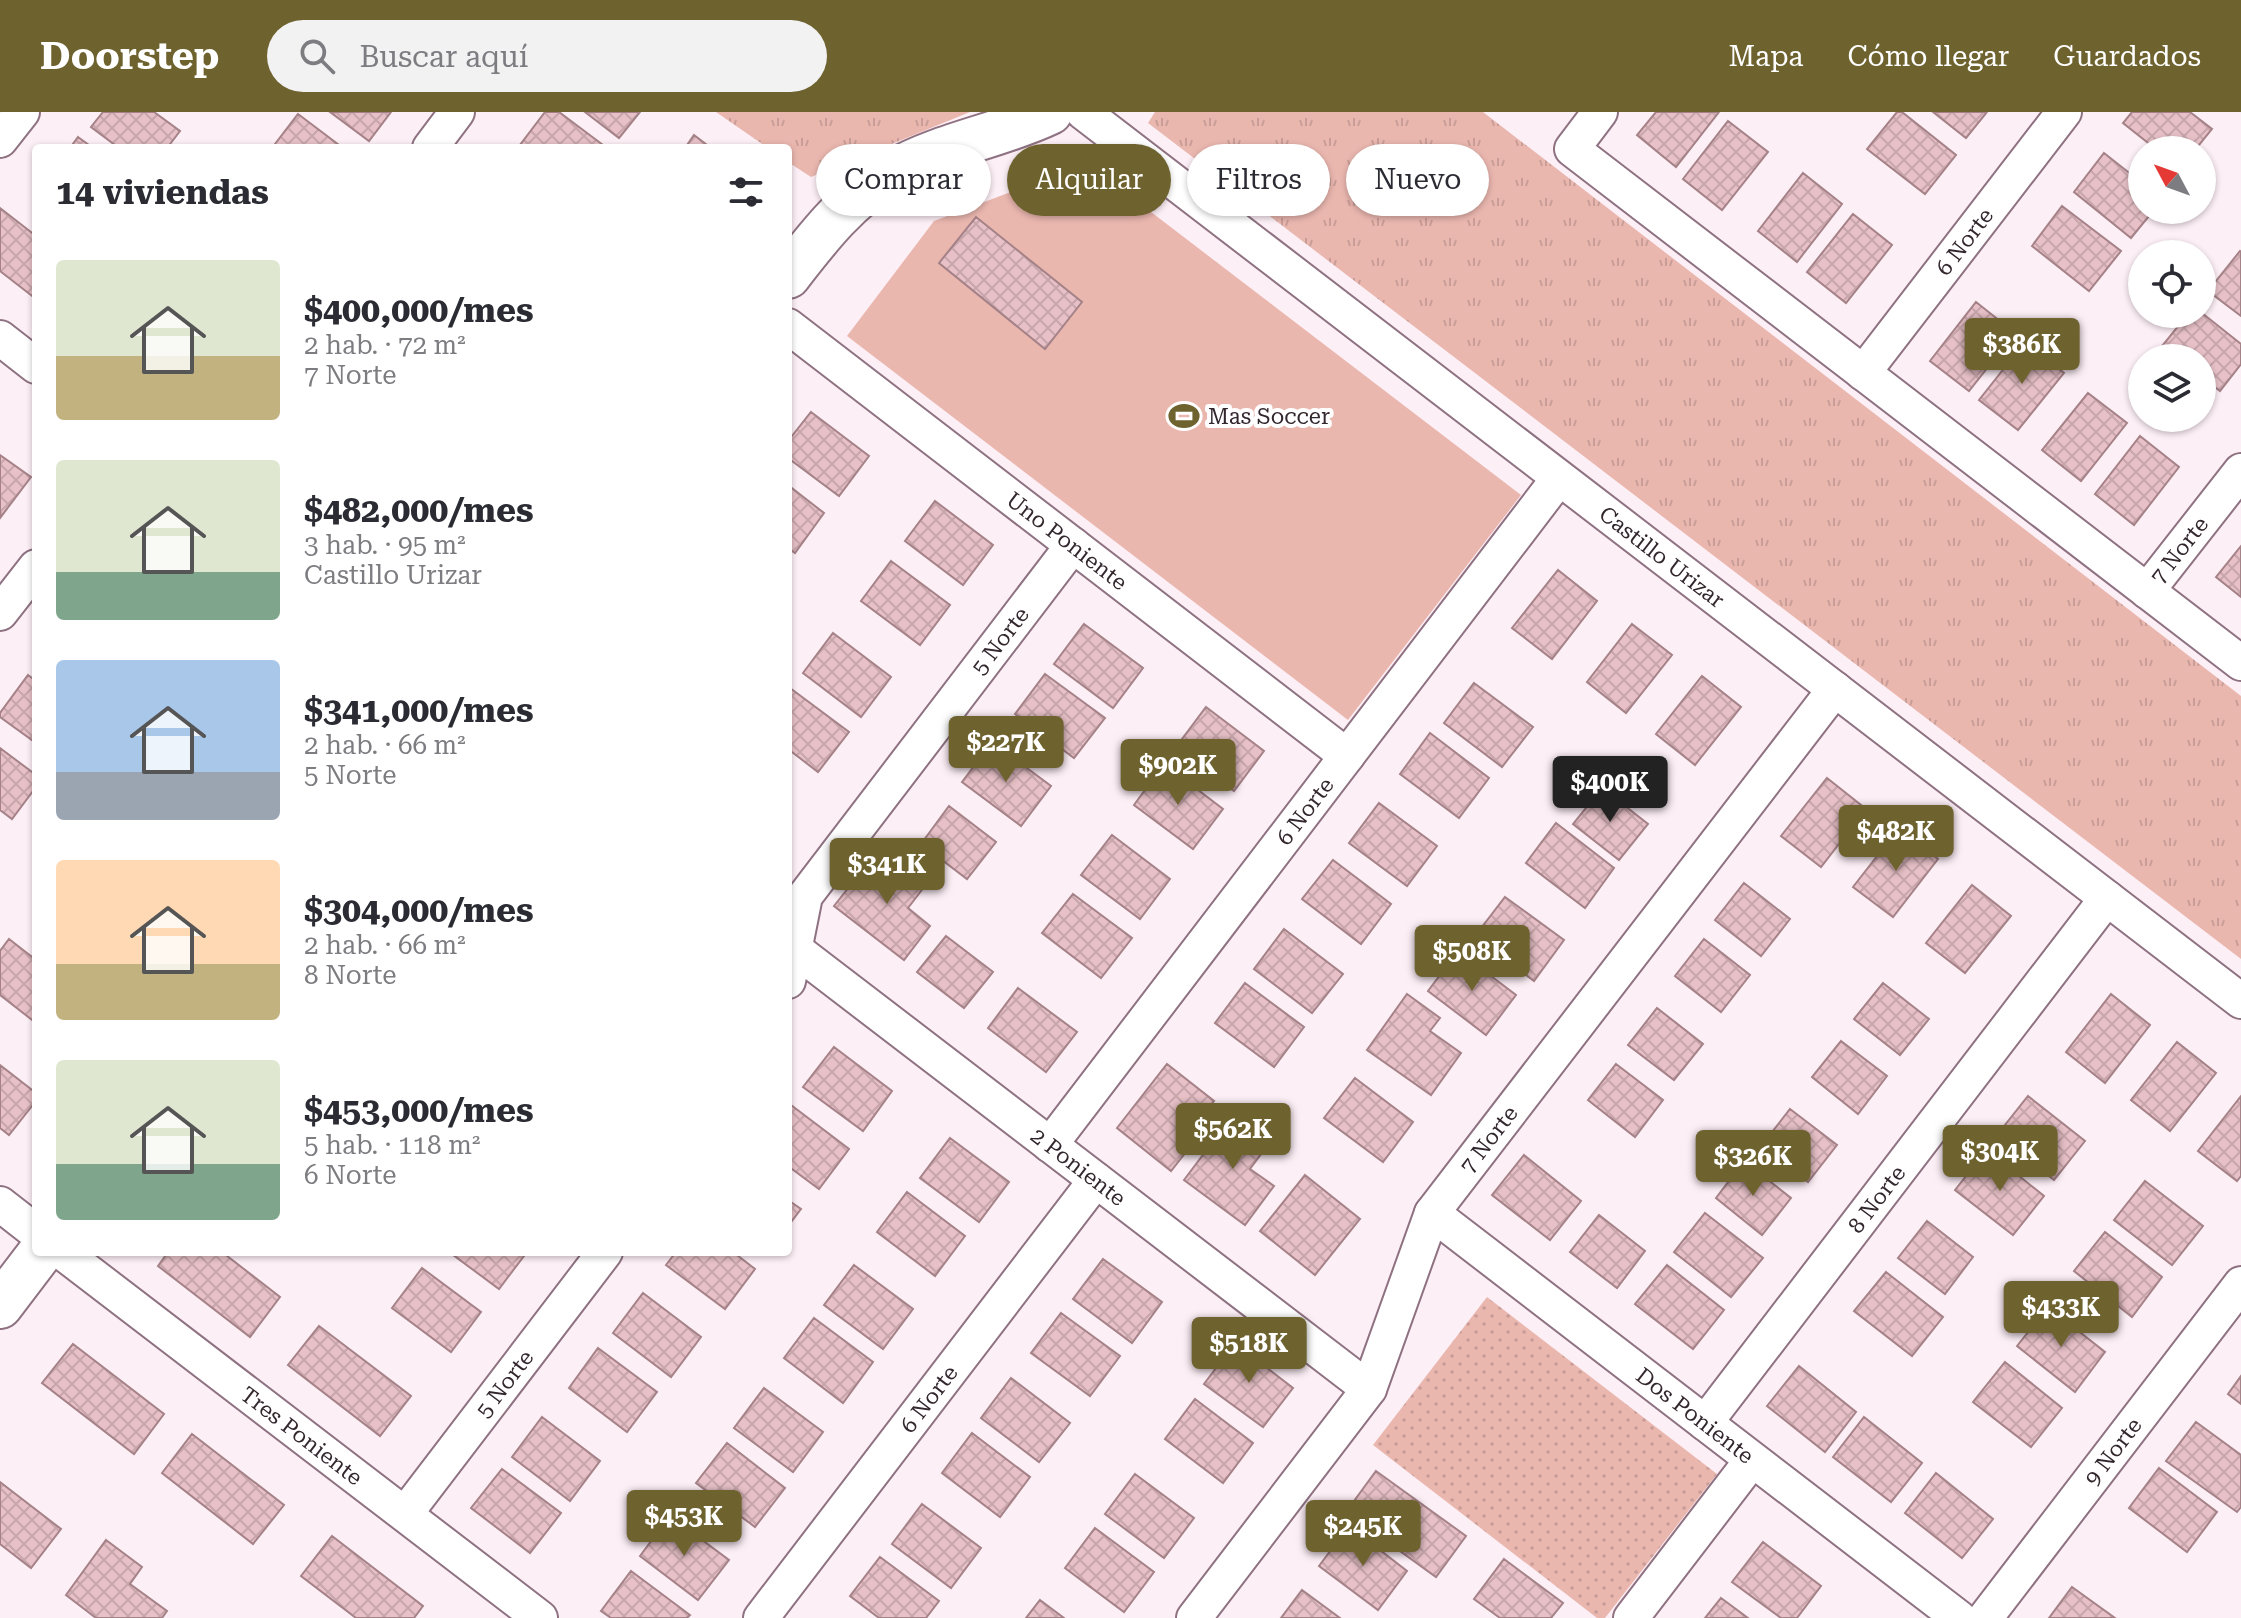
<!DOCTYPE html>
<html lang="es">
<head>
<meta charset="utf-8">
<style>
  :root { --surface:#fff; --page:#f2f2f3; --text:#2b2b33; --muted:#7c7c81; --accent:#6e622f }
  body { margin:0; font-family:"Roboto Serif",serif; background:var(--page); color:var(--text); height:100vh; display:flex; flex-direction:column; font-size:30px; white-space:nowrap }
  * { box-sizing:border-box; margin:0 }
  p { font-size:26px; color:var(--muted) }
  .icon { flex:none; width:44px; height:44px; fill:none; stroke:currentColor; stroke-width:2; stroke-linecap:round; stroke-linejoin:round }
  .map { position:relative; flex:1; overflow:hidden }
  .details { position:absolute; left:32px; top:32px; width:760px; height:1112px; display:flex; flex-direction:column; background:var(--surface); border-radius:8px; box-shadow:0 2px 6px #0004 }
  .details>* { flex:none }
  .banner { position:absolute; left:816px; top:32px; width:760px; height:72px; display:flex; gap:16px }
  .needle { width:52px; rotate:311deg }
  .tools { position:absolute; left:2128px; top:24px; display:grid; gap:16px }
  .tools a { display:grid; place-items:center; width:88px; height:88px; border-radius:50%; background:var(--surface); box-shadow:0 2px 6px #0004; font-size:40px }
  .price { position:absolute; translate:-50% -68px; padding:0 18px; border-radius:8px; background:var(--accent); color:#fff; font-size:26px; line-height:52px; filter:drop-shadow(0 2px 4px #0008) }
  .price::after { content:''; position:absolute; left:50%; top:48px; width:24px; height:18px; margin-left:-12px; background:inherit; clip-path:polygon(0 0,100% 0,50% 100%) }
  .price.active { background:#222; color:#fff }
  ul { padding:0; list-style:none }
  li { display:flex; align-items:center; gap:24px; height:200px; padding:0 24px }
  li span { display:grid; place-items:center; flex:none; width:224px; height:160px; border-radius:8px; color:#555 }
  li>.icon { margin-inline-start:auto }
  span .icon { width:96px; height:96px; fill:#fffc; stroke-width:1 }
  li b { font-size:34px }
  h2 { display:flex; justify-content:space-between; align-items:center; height:96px; padding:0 24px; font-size:34px }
  .tag { padding:0 28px; border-radius:36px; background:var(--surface); box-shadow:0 2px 6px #0004; font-size:28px; line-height:72px }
  .tag.active { background:var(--accent); color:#fff }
  header { display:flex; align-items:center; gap:48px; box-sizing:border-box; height:112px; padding:0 40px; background:var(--accent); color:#fff }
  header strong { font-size:38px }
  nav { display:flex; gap:44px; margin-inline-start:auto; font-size:28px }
  .search { width:560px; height:72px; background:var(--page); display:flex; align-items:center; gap:20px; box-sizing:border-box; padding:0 28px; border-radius:44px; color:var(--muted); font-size:30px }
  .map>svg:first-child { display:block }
  .grass { fill:url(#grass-dots) }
  .park { fill:url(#park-tufts) }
  .pitch { fill:#eab7af }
  .building { fill:url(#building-cross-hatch); stroke:#a58288; stroke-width:2 }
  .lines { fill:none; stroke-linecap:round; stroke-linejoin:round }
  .street-casing { stroke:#8f7282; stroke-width:38 }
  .secondary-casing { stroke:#8f7282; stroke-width:48 }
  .street { stroke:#fff; stroke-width:34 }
  .secondary { stroke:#fff; stroke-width:44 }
  .labels { text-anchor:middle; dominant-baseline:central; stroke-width:8; stroke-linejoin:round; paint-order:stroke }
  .street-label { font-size:22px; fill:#33272e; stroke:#fff }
  .poi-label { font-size:22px; fill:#33272e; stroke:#fff; text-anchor:start }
</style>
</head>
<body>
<header>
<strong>Doorstep</strong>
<div class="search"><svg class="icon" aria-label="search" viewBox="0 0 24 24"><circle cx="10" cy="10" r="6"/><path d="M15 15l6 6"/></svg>Buscar aquí</div>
<nav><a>Mapa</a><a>Cómo llegar</a><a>Guardados</a></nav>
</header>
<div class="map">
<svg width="2241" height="1506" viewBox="0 0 2241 1506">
  <defs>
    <pattern id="grass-dots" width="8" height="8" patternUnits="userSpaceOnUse" patternTransform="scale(2)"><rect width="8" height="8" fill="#eab7af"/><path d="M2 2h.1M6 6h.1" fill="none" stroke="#c99d97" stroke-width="1.8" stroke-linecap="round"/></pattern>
    <pattern id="park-tufts" width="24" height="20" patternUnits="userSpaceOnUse" patternTransform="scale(2)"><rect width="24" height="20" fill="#eab7af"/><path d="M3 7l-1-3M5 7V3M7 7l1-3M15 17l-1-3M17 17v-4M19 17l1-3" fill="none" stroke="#c99d97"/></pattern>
    <pattern id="building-cross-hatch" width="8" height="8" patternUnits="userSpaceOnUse" patternTransform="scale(2)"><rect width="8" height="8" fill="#e7c1c7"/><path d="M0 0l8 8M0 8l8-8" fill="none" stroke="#c7a6ab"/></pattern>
  </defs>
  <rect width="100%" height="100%" fill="#fdeff6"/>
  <!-- grass -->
  <path class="grass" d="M 1487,1185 L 1717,1362 L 1605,1506 L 1597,1506 L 1373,1333 Z"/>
  <!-- park -->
  <path class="park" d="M 716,0 L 970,0 L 811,65 L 788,50 L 788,36 L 768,36 Z
    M 1155,0 L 1483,0 L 2241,584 L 2241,847 L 1148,11 Z"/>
  <!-- pitch -->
  <path class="pitch" d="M 1087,51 L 1521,383 L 1348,608 L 847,224 L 934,109 Z"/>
  <!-- building -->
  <path class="building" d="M 103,0 L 154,0 L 180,19 L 167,36 L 119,36 L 91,15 Z
    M 330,0 L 391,0 L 369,29 Z
    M 545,0 L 559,0 L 607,36 L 523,36 L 520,33 Z
    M 585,0 L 640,0 L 619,26 Z
    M 1656,0 L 1719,0 L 1676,55 L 1637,23 Z
    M 1897,0 L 1902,0 L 1956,43 L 1925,82 L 1867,37 Z
    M 1933,0 L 1987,0 L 1966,26 Z
    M 2132,0 L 2190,0 L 2212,17 L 2195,38 L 2157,38 L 2123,11 Z
    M 298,2 L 343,36 L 272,36 Z
    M 1728,9 L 1768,40 L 1722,98 L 1683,67 Z
    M 694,23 L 711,36 L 685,36 Z
    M 78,25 L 93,36 L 70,36 Z
    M 2104,41 L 2142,71 L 2142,98 L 2154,98 L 2131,126 L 2074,80 Z
    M 1803,61 L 1842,92 L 1797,150 L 1758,119 Z
    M 2062,94 L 2121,139 L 2089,179 L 2032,134 Z
    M 0,96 L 36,124 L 36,187 L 0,159 Z
    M 1853,102 L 1892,133 L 1846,191 L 1807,160 Z
    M 976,105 L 1082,190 L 1045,237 L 939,151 Z
    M 2240,139 L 2241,140 L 2241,204 L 2208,179 Z
    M 1976,190 L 2015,221 L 1969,279 L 1930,249 Z
    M 2202,201 L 2241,232 L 2241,252 L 2220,279 L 2202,265 L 2202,246 L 2178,246 L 2162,234 L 2188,202 Z
    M 2025,230 L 2064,261 L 2018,318 L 1979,288 Z
    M 2088,281 L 2127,311 L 2081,369 L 2042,338 Z
    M 811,300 L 869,344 L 839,384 L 788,346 L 788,329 Z
    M 2140,324 L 2179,355 L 2134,413 L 2095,382 Z
    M 0,343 L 31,365 L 0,406 Z
    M 788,373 L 824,401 L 795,441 L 788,436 Z
    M 935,389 L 993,433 L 963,473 L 905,429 Z
    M 2241,434 L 2241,485 L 2216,465 Z
    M 891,449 L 950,493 L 920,533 L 861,489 Z
    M 1558,458 L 1597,489 L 1552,547 L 1512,516 Z
    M 1084,512 L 1143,556 L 1113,596 L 1054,552 Z
    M 1632,512 L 1672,543 L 1626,601 L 1587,570 Z
    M 833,521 L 891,565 L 861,605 L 803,561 Z
    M 1045,562 L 1105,606 L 1074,646 L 1015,602 Z
    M 28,563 L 36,569 L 36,631 L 0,605 L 0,601 Z
    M 1702,564 L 1741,595 L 1695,653 L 1656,622 Z
    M 1474,571 L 1533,615 L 1502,655 L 1444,611 Z
    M 790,576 L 849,620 L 818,660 L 788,637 Z
    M 1206,595 L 1264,639 L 1234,679 L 1176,635 Z
    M 1430,621 L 1489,666 L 1459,706 L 1400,662 Z
    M 992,630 L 1051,674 L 1021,714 L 962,670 Z
    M 0,636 L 36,663 L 36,675 L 12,707 L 0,698 Z
    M 1164,652 L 1223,697 L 1193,737 L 1134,693 Z
    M 1827,666 L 1866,697 L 1821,755 L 1781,724 Z
    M 1602,676 L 1648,712 L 1619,748 L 1573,712 Z
    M 1379,691 L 1437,734 L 1407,774 L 1349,731 Z
    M 949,694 L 996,730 L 967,767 L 921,732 Z
    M 1556,711 L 1614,756 L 1585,796 L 1526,751 Z
    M 1899,716 L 1938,747 L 1893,805 L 1853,775 Z
    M 1112,723 L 1170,767 L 1140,807 L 1081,763 Z
    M 891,742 L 928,770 L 908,796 L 930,814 L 904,848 L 834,794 L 860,761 L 871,768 Z
    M 1333,748 L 1391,792 L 1361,832 L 1302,787 Z
    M 1744,771 L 1790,807 L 1761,844 L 1715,808 Z
    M 1972,773 L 2011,804 L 1965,861 L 1926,831 Z
    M 1073,782 L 1132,826 L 1101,866 L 1042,821 Z
    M 1505,785 L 1564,828 L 1534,869 L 1475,824 Z
    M 1284,817 L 1343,862 L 1312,901 L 1254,857 Z
    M 946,824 L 993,860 L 964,896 L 917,860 Z
    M 9,827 L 36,848 L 36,911 L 0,883 L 0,839 Z
    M 1704,827 L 1750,863 L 1721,900 L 1675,864 Z
    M 1458,839 L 1516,883 L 1486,923 L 1428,879 Z
    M 1245,871 L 1304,915 L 1274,955 L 1215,911 Z
    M 1883,871 L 1929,907 L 1900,943 L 1854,907 Z
    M 1018,876 L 1077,920 L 1046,960 L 988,916 Z
    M 1407,882 L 1440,906 L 1430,919 L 1461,941 L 1431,983 L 1367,938 Z
    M 2111,882 L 2150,913 L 2105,971 L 2066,940 Z
    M 1657,896 L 1703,932 L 1674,968 L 1628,933 Z
    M 1841,929 L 1887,964 L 1858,1002 L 1812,965 Z
    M 2177,930 L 2216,961 L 2170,1019 L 2131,988 Z
    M 834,935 L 892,979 L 863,1019 L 803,975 Z
    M 1167,952 L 1214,989 L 1193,1015 L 1201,1021 L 1171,1059 L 1117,1016 Z
    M 1616,952 L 1663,988 L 1635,1025 L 1588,988 Z
    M 0,953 L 36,981 L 36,989 L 9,1023 L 0,1016 Z
    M 1355,966 L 1413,1010 L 1383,1050 L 1324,1006 Z
    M 2028,984 L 2085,1029 L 2054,1068 L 1997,1023 Z
    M 2241,984 L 2241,1064 L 2237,1069 L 2198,1039 Z
    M 791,993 L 849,1037 L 819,1077 L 788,1054 L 788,996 Z
    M 1790,997 L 1837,1033 L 1808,1070 L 1761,1034 Z
    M 1233,1003 L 1270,1030 L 1250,1057 L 1274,1074 L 1245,1113 L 1184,1068 Z
    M 950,1026 L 1009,1070 L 979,1110 L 920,1066 Z
    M 1987,1038 L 2044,1084 L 2013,1123 L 1955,1078 Z
    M 1524,1043 L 1581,1089 L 1550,1128 L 1492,1083 Z
    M 1744,1049 L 1791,1086 L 1762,1123 L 1716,1086 Z
    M 1305,1063 L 1360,1107 L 1315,1163 L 1260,1119 Z
    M 2145,1069 L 2203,1114 L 2172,1153 L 2114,1108 Z
    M 907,1080 L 965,1124 L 935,1164 L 877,1120 Z
    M 788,1088 L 801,1097 L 788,1114 Z
    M 1705,1101 L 1763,1146 L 1731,1185 L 1674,1140 Z
    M 1599,1103 L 1645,1139 L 1617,1176 L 1570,1140 Z
    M 1927,1109 L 1973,1145 L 1945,1182 L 1898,1146 Z
    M 2105,1120 L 2162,1165 L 2132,1205 L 2074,1159 Z
    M 168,1140 L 222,1140 L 280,1185 L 250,1225 L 158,1154 Z
    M 449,1140 L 527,1140 L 499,1177 Z
    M 676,1140 L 733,1140 L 755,1157 L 725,1197 L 666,1153 Z
    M 1103,1147 L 1162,1190 L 1132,1231 L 1073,1187 Z
    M 854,1153 L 913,1197 L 883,1237 L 824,1193 Z
    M 1667,1153 L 1724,1198 L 1693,1237 L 1635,1192 Z
    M 422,1156 L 481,1200 L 451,1240 L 392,1196 Z
    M 1886,1160 L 1943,1205 L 1912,1244 L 1854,1199 Z
    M 643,1181 L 701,1225 L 671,1265 L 613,1221 Z
    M 2048,1195 L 2105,1240 L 2075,1280 L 2017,1234 Z
    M 1061,1201 L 1120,1244 L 1090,1284 L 1031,1241 Z
    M 814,1206 L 873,1250 L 843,1291 L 784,1246 Z
    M 319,1214 L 411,1284 L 380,1324 L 288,1253 Z
    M 1235,1231 L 1293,1276 L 1263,1315 L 1204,1272 Z
    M 73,1232 L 164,1302 L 134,1342 L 42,1271 Z
    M 598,1236 L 657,1280 L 627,1320 L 569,1276 Z
    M 2005,1250 L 2062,1296 L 2031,1335 L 1973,1290 Z
    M 1799,1254 L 1856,1300 L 1825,1340 L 1767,1294 Z
    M 2241,1264 L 2241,1292 L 2228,1282 Z
    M 1011,1266 L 1070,1311 L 1039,1350 L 981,1306 Z
    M 764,1276 L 823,1320 L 793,1360 L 734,1316 Z
    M 1195,1287 L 1253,1331 L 1223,1371 L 1165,1327 Z
    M 542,1305 L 600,1349 L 570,1389 L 512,1345 Z
    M 1864,1305 L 1922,1351 L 1891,1390 L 1833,1345 Z
    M 2196,1310 L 2241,1343 L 2241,1395 L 2237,1400 L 2166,1349 Z
    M 972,1321 L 1030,1365 L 1000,1405 L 942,1361 Z
    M 192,1322 L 284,1393 L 253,1432 L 162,1361 Z
    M 727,1331 L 785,1376 L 755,1415 L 696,1371 Z
    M 2159,1356 L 2217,1400 L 2187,1440 L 2129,1396 Z
    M 502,1357 L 561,1401 L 530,1441 L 471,1396 Z
    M 1376,1359 L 1466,1424 L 1436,1465 L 1346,1400 Z
    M 1936,1361 L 1993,1407 L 1962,1446 L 1905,1401 Z
    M 1135,1362 L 1194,1406 L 1164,1446 L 1105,1402 Z
    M 0,1370 L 61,1417 L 31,1456 L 0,1432 Z
    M 922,1392 L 981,1436 L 951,1476 L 892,1432 Z
    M 670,1404 L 729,1448 L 698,1488 L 640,1444 Z
    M 1349,1414 L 1407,1459 L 1378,1498 L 1319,1454 Z
    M 1095,1416 L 1154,1460 L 1124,1500 L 1065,1456 Z
    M 332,1424 L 423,1494 L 414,1506 L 356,1506 L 301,1464 Z
    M 106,1428 L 142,1455 L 130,1472 L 167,1499 L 162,1506 L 96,1506 L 66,1483 Z
    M 1763,1430 L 1821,1474 L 1797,1506 L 1781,1506 L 1732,1470 Z
    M 880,1445 L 939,1489 L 926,1506 L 879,1506 L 850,1484 Z
    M 1504,1447 L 1563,1491 L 1551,1506 L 1500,1506 L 1474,1487 Z
    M 631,1459 L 690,1503 L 687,1506 L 611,1506 L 601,1499 Z
    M 2072,1475 L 2115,1506 L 2049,1506 Z
    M 1302,1478 L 1340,1506 L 1281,1506 Z
    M 1721,1486 L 1748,1506 L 1705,1506 Z
    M 1040,1488 L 1064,1506 L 1026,1506 Z"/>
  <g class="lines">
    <!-- street casing -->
    <g class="street-casing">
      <g id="street">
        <path id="s1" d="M 1083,0 L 2241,889"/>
        <path d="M 1600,0 L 1572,37 L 2241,551"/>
        <path d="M 0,28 L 22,0"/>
        <path d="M 430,36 L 457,0"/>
        <path id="s2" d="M 788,214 L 1347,644"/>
        <path d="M 0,226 L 36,254"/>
        <path id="s3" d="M 1863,261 L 2064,0"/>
        <path id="s4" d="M 2147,479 L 2241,359"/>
        <path d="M 0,501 L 36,455"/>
        <path id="s5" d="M 788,832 L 1369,1277"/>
        <path id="s6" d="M 788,869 L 805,784 L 1073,433"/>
        <path id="s7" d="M 1050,1033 L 1559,366"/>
        <path d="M 0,1092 L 36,1120"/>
        <path id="s8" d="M 1432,1101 L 1959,1506"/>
        <path id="s9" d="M 62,1140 L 540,1506"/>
        <path id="s10" d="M 1705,1311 L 2107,786"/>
        <path id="s11" d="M 405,1402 L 605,1140"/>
        <path id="s12" d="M 761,1506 L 1096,1068"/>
        <path id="s13" d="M 1194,1506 L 1369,1277 L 1432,1101 L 1835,577"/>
        <path d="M 1631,1506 L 1752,1348"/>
        <path id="s14" d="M 1985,1506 L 2241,1172"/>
      </g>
    </g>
    <!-- secondary casing -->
    <g class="secondary-casing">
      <path id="secondary" d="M 788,164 C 818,125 850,84 893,60 C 942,32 1000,24 1050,0
        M 0,1194 L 41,1140"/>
    </g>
    <!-- street -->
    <use href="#street" class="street"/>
    <!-- secondary -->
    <use href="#secondary" class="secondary"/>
  </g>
  <!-- icons -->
  <defs>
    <g id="stadium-bare" transform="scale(2.4)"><path d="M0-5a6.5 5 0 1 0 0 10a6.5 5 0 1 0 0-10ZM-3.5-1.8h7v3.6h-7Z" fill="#6e622f" stroke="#fff" stroke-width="2.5" paint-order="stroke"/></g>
  </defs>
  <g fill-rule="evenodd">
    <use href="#stadium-bare" x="1184" y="304"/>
  </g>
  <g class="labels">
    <!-- street labels -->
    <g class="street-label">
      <text stroke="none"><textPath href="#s3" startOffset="166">6 Norte</textPath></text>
      <text stroke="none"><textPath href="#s2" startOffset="352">Uno Poniente</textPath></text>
      <text stroke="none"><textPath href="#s4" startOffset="52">7 Norte</textPath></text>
      <text stroke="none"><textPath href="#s1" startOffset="730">Castillo Urizar</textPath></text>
      <text stroke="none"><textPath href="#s6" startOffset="408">5 Norte</textPath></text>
      <text stroke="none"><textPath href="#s7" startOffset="420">6 Norte</textPath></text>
      <text stroke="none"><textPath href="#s13" startOffset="568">7 Norte</textPath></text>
      <text stroke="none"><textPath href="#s5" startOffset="366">2 Poniente</textPath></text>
      <text stroke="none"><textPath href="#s10" startOffset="282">8 Norte</textPath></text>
      <text stroke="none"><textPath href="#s11" startOffset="164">5 Norte</textPath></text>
      <text stroke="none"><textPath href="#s12" startOffset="276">6 Norte</textPath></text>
      <text stroke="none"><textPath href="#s8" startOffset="332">Dos Poniente</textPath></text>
      <text stroke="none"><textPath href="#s9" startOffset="302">Tres Poniente</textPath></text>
      <text stroke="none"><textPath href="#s14" startOffset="210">9 Norte</textPath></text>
    </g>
    <!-- poi labels -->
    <g class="poi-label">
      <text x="1208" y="304">Mas Soccer</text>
    </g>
  </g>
</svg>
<div class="tools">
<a><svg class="needle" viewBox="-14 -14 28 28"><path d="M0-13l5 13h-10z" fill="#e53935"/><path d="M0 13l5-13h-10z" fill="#7c7c81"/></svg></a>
<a><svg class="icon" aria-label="locate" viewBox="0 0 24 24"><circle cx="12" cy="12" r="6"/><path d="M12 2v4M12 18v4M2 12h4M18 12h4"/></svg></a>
<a><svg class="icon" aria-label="layers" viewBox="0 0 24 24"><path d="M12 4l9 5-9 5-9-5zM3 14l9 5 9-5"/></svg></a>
</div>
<b class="price" style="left:2022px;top:274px">$386K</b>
<b class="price" style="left:1006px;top:672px">$227K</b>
<b class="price" style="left:1178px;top:695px">$902K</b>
<b class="price active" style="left:1610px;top:712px">$400K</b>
<b class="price" style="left:1896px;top:761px">$482K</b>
<b class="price" style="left:887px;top:794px">$341K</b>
<b class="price" style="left:1472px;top:881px">$508K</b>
<b class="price" style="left:1233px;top:1059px">$562K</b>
<b class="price" style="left:2000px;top:1081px">$304K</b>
<b class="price" style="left:1753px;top:1086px">$326K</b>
<b class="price" style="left:2061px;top:1237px">$433K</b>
<b class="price" style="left:1249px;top:1273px">$518K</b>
<b class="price" style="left:684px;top:1446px">$453K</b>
<b class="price" style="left:1363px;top:1456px">$245K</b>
<div class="banner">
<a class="tag">Comprar</a>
<a class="tag active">Alquilar</a>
<a class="tag">Filtros</a>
<a class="tag">Nuevo</a>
</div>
<section class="details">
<h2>14 viviendas<svg class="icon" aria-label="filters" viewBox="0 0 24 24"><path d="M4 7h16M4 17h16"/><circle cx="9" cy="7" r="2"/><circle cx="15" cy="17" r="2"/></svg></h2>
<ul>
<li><span style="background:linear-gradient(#dfe7d0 60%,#c2b280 0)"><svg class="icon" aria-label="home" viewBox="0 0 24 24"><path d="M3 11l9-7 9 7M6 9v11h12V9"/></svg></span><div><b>$400,000/mes</b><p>2 hab. · 72 m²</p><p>7 Norte</p></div></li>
<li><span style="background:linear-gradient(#dfe7d0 70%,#7fa58c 0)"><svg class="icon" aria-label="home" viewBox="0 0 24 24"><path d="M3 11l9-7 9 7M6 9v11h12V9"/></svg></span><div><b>$482,000/mes</b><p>3 hab. · 95 m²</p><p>Castillo Urizar</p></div></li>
<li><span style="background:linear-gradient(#a9c7e8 70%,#9aa5b1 0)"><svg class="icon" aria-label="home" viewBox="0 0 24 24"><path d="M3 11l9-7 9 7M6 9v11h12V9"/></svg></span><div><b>$341,000/mes</b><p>2 hab. · 66 m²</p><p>5 Norte</p></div></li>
<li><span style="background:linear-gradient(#ffd9b3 65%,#c2b280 0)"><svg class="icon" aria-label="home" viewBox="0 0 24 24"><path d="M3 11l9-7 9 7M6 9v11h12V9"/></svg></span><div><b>$304,000/mes</b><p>2 hab. · 66 m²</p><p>8 Norte</p></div></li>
<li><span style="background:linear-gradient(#dfe7d0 65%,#7fa58c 0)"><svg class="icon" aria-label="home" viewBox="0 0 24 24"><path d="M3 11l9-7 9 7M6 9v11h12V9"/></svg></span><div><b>$453,000/mes</b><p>5 hab. · 118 m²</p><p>6 Norte</p></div></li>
</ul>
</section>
</div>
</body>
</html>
